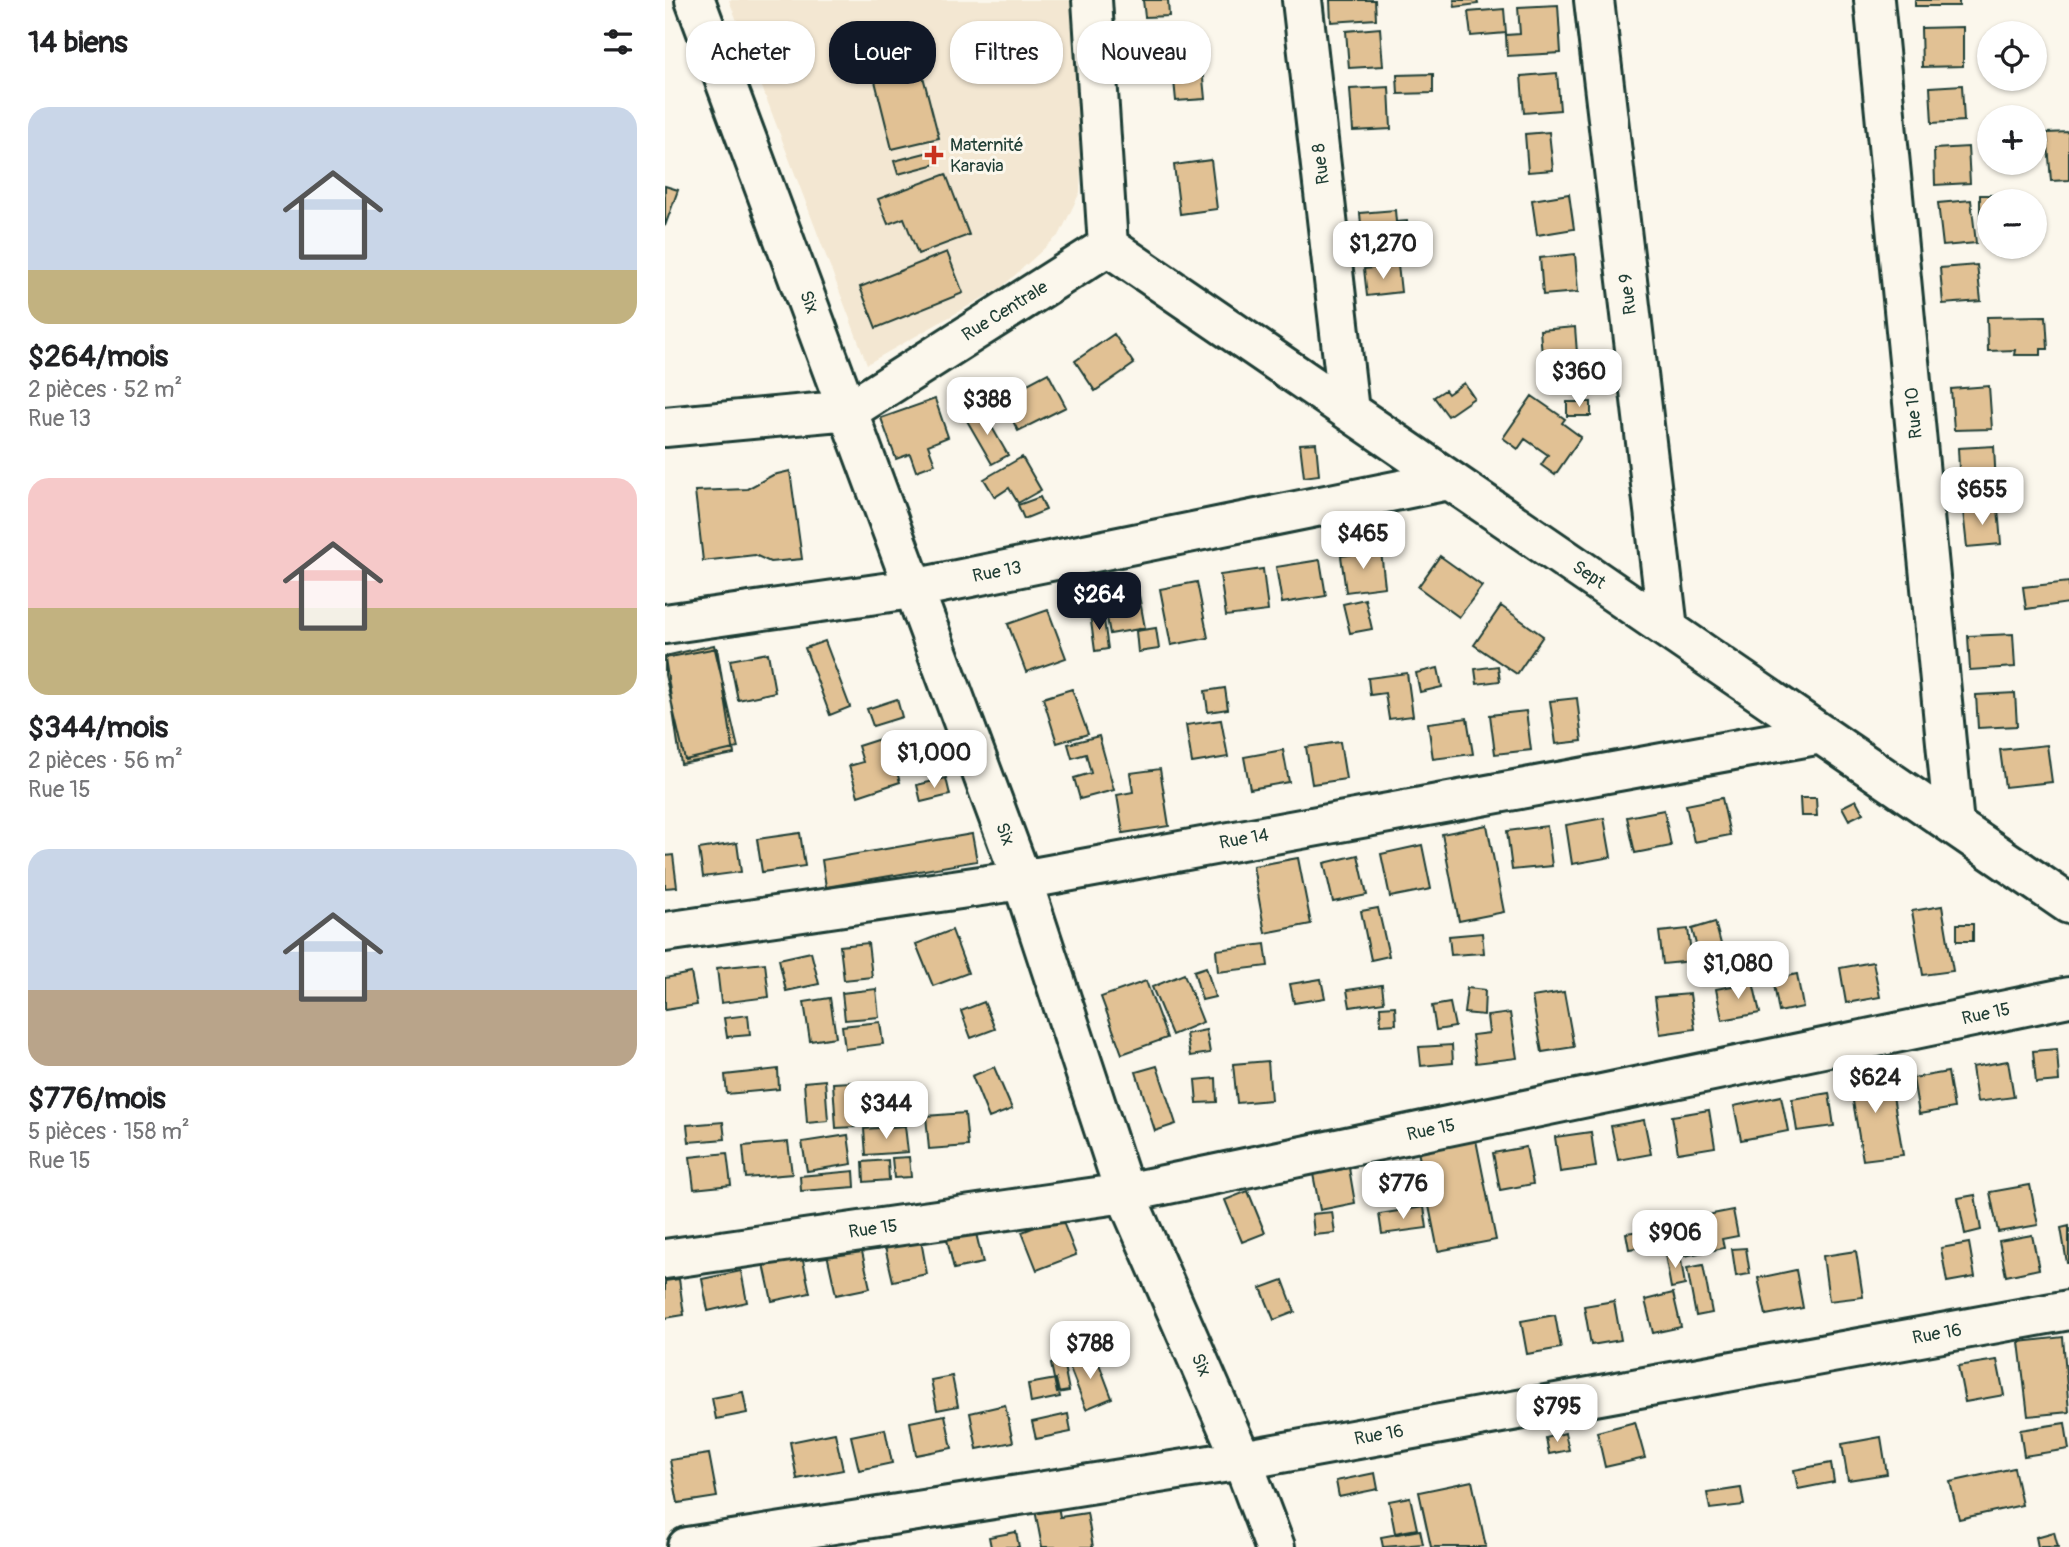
<!DOCTYPE html>
<html lang="fr">
<head>
<meta charset="utf-8">
<style>
  :root { --surface:#fff; --page:#f6f6f6; --text:#202124; --muted:#757577; --accent:#111827 }
  body { margin:0; font-family:Pangolin,sans-serif; background:var(--page); color:var(--text); height:100vh; display:flex; flex-direction:column; font-size:26px; white-space:nowrap }
  * { box-sizing:border-box; margin:0 }
  p { font-size:23px; color:var(--muted) }
  .icon { flex:none; width:38px; height:38px; fill:none; stroke:currentColor; stroke-width:2; stroke-linecap:round; stroke-linejoin:round }
  .map { position:relative; flex:1; overflow:hidden }
  .sheet { display:flex; flex-direction:column; background:var(--surface); width:665px }
  .sheet>* { flex:none }
  .top-card { position:absolute; left:21px; top:21px; width:665px; height:63px; display:flex; gap:14px }
  .tools { position:absolute; left:1312px; top:21px; display:grid; gap:14px }
  .tools a { display:grid; place-items:center; width:70px; height:70px; border-radius:50%; background:var(--surface); box-shadow:0 2px 5px #0004; font-size:35px }
  .price { position:absolute; translate:-50% -60px; padding:0 16px; border-radius:14px; background:#fff; color:#222; font-size:23px; line-height:46px; filter:drop-shadow(0 2px 4px #0008) }
  .price::after { content:''; position:absolute; left:50%; top:42px; width:21px; height:16px; margin-left:-10px; background:inherit; clip-path:polygon(0 0,100% 0,50% 100%) }
  .price.selected { background:var(--accent); color:#fff }
  ul { padding:0; list-style:none }
  li { display:grid; align-content:center; gap:14px; height:371px; padding:0 28px }
  li span { display:grid; place-items:center; height:217px; border-radius:21px; color:#555 }
  li>.icon { margin-inline-start:auto }
  span .icon { width:126px; height:126px; fill:#fffc; stroke-width:1 }
  li b { font-size:30px }
  h2 { display:flex; justify-content:space-between; align-items:center; height:84px; padding:0 28px; font-size:30px }
  .chip { padding:0 24px; border-radius:28px; background:var(--surface); box-shadow:0 2px 5px #0004; font-size:24px; line-height:63px }
  .chip.selected { background:var(--accent); color:#fff }
  main { display:flex; flex:1; min-height:0 }
  .map>svg:first-child { display:block }
  .built { fill:#f3e7d2 }
  .building { fill:#e1c194; stroke:#1f3d34; stroke-width:2 }
  .lines { fill:none; stroke-linecap:round; stroke-linejoin:round }
  .minor-casing { stroke:#1f3d34; stroke-width:44 }
  .minor { stroke:#fbf7ec; stroke-width:38 }
  .poi-dot { fill:#c8321e; stroke:#fbf7ec; stroke-width:2.5 }
  .labels { text-anchor:middle; dominant-baseline:central; stroke-width:6; stroke-linejoin:round; paint-order:stroke }
  .poi-label { font-size:18px; fill:#1f3d34; stroke:#fbf7ec; text-anchor:start }
  .street-label { font-size:18px; fill:#1f3d34; stroke:#fbf7ec }
</style>
</head>
<body>
<main>
<section class="sheet">
<h2>14 biens<svg class="icon" aria-label="filters" viewBox="0 0 24 24"><path d="M4 7h16M4 17h16"/><circle cx="9" cy="7" r="2"/><circle cx="15" cy="17" r="2"/></svg></h2>
<ul>
<li><span style="background:linear-gradient(#c9d6e8 75%,#c2b280 0)"><svg class="icon" aria-label="home" viewBox="0 0 24 24"><path d="M3 11l9-7 9 7M6 9v11h12V9"/></svg></span><div><b>$264/mois</b><p>2 pièces · 52 m²</p><p>Rue 13</p></div></li>
<li><span style="background:linear-gradient(#f6c9c9 60%,#c2b280 0)"><svg class="icon" aria-label="home" viewBox="0 0 24 24"><path d="M3 11l9-7 9 7M6 9v11h12V9"/></svg></span><div><b>$344/mois</b><p>2 pièces · 56 m²</p><p>Rue 15</p></div></li>
<li><span style="background:linear-gradient(#c9d6e8 65%,#b9a48a 0)"><svg class="icon" aria-label="home" viewBox="0 0 24 24"><path d="M3 11l9-7 9 7M6 9v11h12V9"/></svg></span><div><b>$776/mois</b><p>5 pièces · 158 m²</p><p>Rue 15</p></div></li>
</ul>
</section>
<div class="map">
<svg width="1404" height="1547" viewBox="0 0 1404 1547">
  <rect width="100%" height="100%" fill="#fbf7ec"/>
  <filter id="ink" filterUnits="userSpaceOnUse"><feTurbulence type="fractalNoise" baseFrequency=".0143" numOctaves="2"/><feDisplacementMap in="SourceGraphic" scale="14" xChannelSelector="R" yChannelSelector="G"/><feConvolveMatrix kernelMatrix="1 2 1 2 8 2 1 2 1" color-interpolation-filters="sRGB"/></filter>
  <g filter="url(#ink)">
    <!-- built -->
    <path class="built" d="M 64,0 L 406,0 L 418,118 L 415,192 L 395,234 L 337,287 L 202,364 Z"/>
    <!-- building -->
    <path class="building" d="M 478,0 L 503,0 L 504,16 L 480,17 Z
      M 665,0 L 710,0 L 711,19 L 666,22 Z
      M 789,0 L 812,0 L 813,4 L 790,7 Z
      M 1250,0 L 1294,0 L 1294,6 L 1250,6 Z
      M 893,5 L 896,53 L 842,56 L 841,35 L 855,34 L 853,7 Z
      M 839,9 L 841,33 L 806,36 L 803,12 Z
      M 1298,27 L 1298,66 L 1257,67 L 1256,28 Z
      M 715,28 L 718,66 L 684,68 L 681,31 Z
      M 535,47 L 540,99 L 511,101 L 506,50 Z
      M 499,52 L 501,75 L 479,76 L 478,53 Z
      M 254,61 L 274,138 L 227,149 L 208,73 Z
      M 892,73 L 895,110 L 859,113 L 856,76 Z
      M 768,74 L 768,93 L 733,94 L 732,75 Z
      M 1297,85 L 1299,121 L 1267,123 L 1265,87 Z
      M 724,87 L 726,129 L 688,131 L 685,89 Z
      M 884,132 L 888,170 L 863,172 L 860,134 Z
      M 1404,132 L 1404,180 L 1386,181 L 1382,133 Z
      M 1303,147 L 1305,183 L 1270,185 L 1269,149 Z
      M 272,150 L 275,163 L 233,174 L 229,161 Z
      M 546,160 L 552,209 L 515,214 L 509,165 Z
      M 281,174 L 304,235 L 253,254 L 239,218 L 223,224 L 213,199 Z
      M 0,186 L 13,190 L 0,226 Z
      M 904,194 L 909,229 L 872,235 L 867,200 Z
      M 1315,195 L 1344,195 L 1344,201 L 1325,201 L 1325,228 L 1315,228 Z
      M 1306,200 L 1311,243 L 1278,246 L 1273,203 Z
      M 730,210 L 731,222 L 742,221 L 743,240 L 733,241 L 733,247 L 698,249 L 695,213 Z
      M 282,252 L 298,293 L 211,328 L 195,287 Z
      M 910,254 L 913,292 L 878,295 L 875,258 Z
      M 733,265 L 736,292 L 702,296 L 699,269 Z
      M 1312,265 L 1316,301 L 1278,304 L 1275,268 Z
      M 1381,316 L 1383,349 L 1376,349 L 1376,355 L 1349,355 L 1350,350 L 1323,351 L 1322,317 Z
      M 910,327 L 913,366 L 878,368 L 875,330 Z
      M 449,334 L 469,364 L 430,391 L 410,361 Z
      M 383,373 L 401,407 L 353,431 L 336,398 Z
      M 799,383 L 809,398 L 783,416 L 769,397 L 780,390 L 783,394 Z
      M 1324,386 L 1327,429 L 1289,430 L 1286,389 Z
      M 867,396 L 900,419 L 897,423 L 916,437 L 890,475 L 876,465 L 883,455 L 860,439 L 853,449 L 838,438 Z
      M 270,399 L 283,437 L 263,445 L 270,464 L 251,471 L 245,454 L 231,459 L 216,418 Z
      M 902,402 L 926,402 L 926,416 L 902,416 Z
      M 317,410 L 343,455 L 327,464 L 301,419 Z
      M 651,443 L 654,475 L 639,477 L 635,444 Z
      M 1329,446 L 1331,486 L 1295,488 L 1293,448 Z
      M 357,457 L 376,490 L 353,503 L 344,488 L 330,497 L 319,479 Z
      M 125,471 L 137,559 L 105,562 L 90,555 L 38,561 L 30,491 L 82,489 L 108,475 Z
      M 375,497 L 381,510 L 359,519 L 353,505 Z
      M 1333,508 L 1336,544 L 1302,547 L 1298,511 Z
      M 716,551 L 720,587 L 681,592 L 676,556 Z
      M 775,556 L 817,586 L 794,617 L 753,587 Z
      M 655,560 L 661,596 L 617,603 L 611,567 Z
      M 598,569 L 603,611 L 561,616 L 555,575 Z
      M 532,582 L 543,638 L 506,645 L 495,589 Z
      M 1404,582 L 1404,603 L 1361,609 L 1358,587 Z
      M 473,590 L 480,628 L 445,634 L 438,596 Z
      M 700,599 L 707,629 L 685,633 L 678,604 Z
      M 836,606 L 878,636 L 852,674 L 809,645 Z
      M 383,610 L 401,658 L 361,672 L 343,624 Z
      M 438,613 L 443,649 L 430,651 L 425,614 Z
      M 491,628 L 494,649 L 473,652 L 471,631 Z
      M 1348,634 L 1350,667 L 1305,670 L 1303,636 Z
      M 160,641 L 185,707 L 165,715 L 140,648 Z
      M 49,645 L 73,748 L 20,760 L 0,675 L 0,656 Z
      M 52,648 L 69,754 L 16,764 L 0,658 Z
      M 103,653 L 110,692 L 73,700 L 65,660 Z
      M 833,666 L 835,681 L 812,684 L 810,669 Z
      M 773,668 L 777,687 L 755,692 L 751,673 Z
      M 742,673 L 748,716 L 724,719 L 720,693 L 705,695 L 703,678 Z
      M 560,688 L 563,709 L 543,712 L 540,691 Z
      M 407,689 L 423,734 L 392,743 L 378,698 Z
      M 1350,693 L 1352,726 L 1313,728 L 1311,695 Z
      M 912,698 L 917,741 L 891,744 L 885,701 Z
      M 232,699 L 237,717 L 208,726 L 202,709 Z
      M 861,711 L 866,750 L 830,754 L 825,715 Z
      M 802,718 L 808,754 L 768,759 L 763,723 Z
      M 556,720 L 563,757 L 527,763 L 521,725 Z
      M 434,736 L 449,790 L 415,799 L 409,778 L 426,773 L 421,754 L 407,758 L 403,744 Z
      M 221,737 L 235,782 L 193,796 L 184,766 L 198,762 L 193,746 Z
      M 675,742 L 681,779 L 647,784 L 641,747 Z
      M 1382,745 L 1387,782 L 1340,787 L 1335,750 Z
      M 618,750 L 624,782 L 585,789 L 579,757 Z
      M 495,769 L 504,826 L 458,833 L 452,795 L 468,792 L 465,773 Z
      M 281,778 L 285,795 L 256,802 L 252,785 Z
      M 1057,798 L 1065,835 L 1029,842 L 1021,805 Z
      M 1135,798 L 1151,798 L 1152,816 L 1136,816 Z
      M 1191,800 L 1198,813 L 1184,820 L 1177,807 Z
      M 999,810 L 1006,846 L 970,853 L 962,817 Z
      M 939,818 L 946,857 L 907,864 L 901,825 Z
      M 822,825 L 839,912 L 794,921 L 777,834 Z
      M 882,826 L 887,866 L 847,870 L 842,831 Z
      M 135,833 L 140,866 L 97,872 L 92,839 Z
      M 307,834 L 312,861 L 161,887 L 157,860 Z
      M 72,843 L 76,872 L 38,877 L 34,849 Z
      M 757,845 L 766,889 L 725,897 L 716,854 Z
      M 8,855 L 12,887 L 0,888 L 0,856 Z
      M 693,855 L 702,895 L 668,902 L 659,863 Z
      M 633,858 L 646,924 L 600,933 L 588,866 Z
      M 1277,906 L 1288,971 L 1258,975 L 1247,911 Z
      M 713,908 L 724,956 L 706,960 L 696,911 Z
      M 1050,922 L 1065,977 L 1041,983 L 1027,929 Z
      M 1292,924 L 1308,924 L 1308,941 L 1292,941 Z
      M 1023,929 L 1027,961 L 998,964 L 994,932 Z
      M 287,930 L 303,973 L 268,986 L 251,944 Z
      M 817,933 L 819,953 L 786,955 L 784,936 Z
      M 203,943 L 207,977 L 179,980 L 175,946 Z
      M 600,944 L 603,966 L 553,972 L 551,950 Z
      M 146,952 L 154,984 L 121,991 L 114,959 Z
      M 1208,962 L 1215,997 L 1181,1003 L 1175,968 Z
      M 100,963 L 104,997 L 56,1003 L 52,968 Z
      M 541,967 L 550,997 L 537,1000 L 529,971 Z
      M 26,973 L 32,1005 L 0,1010 L 0,978 Z
      M 519,974 L 538,1022 L 507,1035 L 487,987 Z
      M 1132,974 L 1138,1007 L 1114,1012 L 1108,979 Z
      M 656,979 L 660,998 L 629,1003 L 625,984 Z
      M 481,981 L 502,1038 L 457,1054 L 436,997 Z
      M 1088,982 L 1095,1013 L 1057,1020 L 1051,989 Z
      M 717,985 L 719,1002 L 685,1007 L 682,990 Z
      M 802,988 L 820,990 L 819,1015 L 799,1013 Z
      M 211,989 L 214,1017 L 180,1020 L 177,993 Z
      M 899,992 L 909,1047 L 877,1052 L 867,997 Z
      M 1025,994 L 1030,1029 L 995,1034 L 990,997 Z
      M 165,998 L 171,1037 L 145,1041 L 139,1002 Z
      M 319,1002 L 330,1029 L 306,1038 L 296,1011 Z
      M 785,1003 L 790,1027 L 771,1030 L 767,1006 Z
      M 730,1006 L 731,1024 L 716,1025 L 715,1007 Z
      M 845,1013 L 852,1058 L 811,1063 L 807,1035 L 824,1033 L 822,1016 Z
      M 83,1015 L 85,1035 L 62,1037 L 59,1018 Z
      M 215,1022 L 218,1044 L 180,1049 L 177,1026 Z
      M 541,1030 L 545,1053 L 525,1056 L 521,1034 Z
      M 787,1045 L 788,1063 L 756,1066 L 754,1047 Z
      M 1392,1049 L 1394,1081 L 1371,1083 L 1368,1051 Z
      M 603,1061 L 606,1100 L 572,1103 L 568,1064 Z
      M 1343,1061 L 1349,1097 L 1312,1102 L 1307,1067 Z
      M 492,1066 L 511,1124 L 490,1131 L 471,1072 Z
      M 329,1067 L 347,1109 L 324,1118 L 307,1076 Z
      M 1211,1067 L 1214,1080 L 1225,1078 L 1238,1155 L 1198,1160 L 1183,1072 Z
      M 113,1069 L 114,1089 L 62,1094 L 60,1075 Z
      M 1283,1072 L 1289,1108 L 1254,1114 L 1248,1078 Z
      M 551,1078 L 552,1102 L 532,1103 L 530,1080 Z
      M 160,1080 L 163,1121 L 142,1123 L 139,1082 Z
      M 186,1082 L 190,1127 L 171,1128 L 168,1083 Z
      M 228,1086 L 230,1112 L 211,1113 L 209,1088 Z
      M 1164,1093 L 1169,1126 L 1132,1131 L 1127,1099 Z
      M 1116,1096 L 1123,1131 L 1076,1140 L 1069,1106 Z
      M 1044,1110 L 1050,1147 L 1013,1153 L 1007,1116 Z
      M 300,1113 L 303,1146 L 264,1149 L 261,1116 Z
      M 979,1120 L 986,1154 L 953,1160 L 946,1126 Z
      M 58,1122 L 60,1139 L 24,1142 L 22,1125 Z
      M 240,1126 L 243,1152 L 201,1155 L 199,1129 Z
      M 926,1132 L 931,1167 L 895,1172 L 890,1137 Z
      M 183,1135 L 187,1164 L 142,1171 L 137,1142 Z
      M 811,1140 L 831,1240 L 773,1251 L 753,1151 Z
      M 123,1142 L 127,1174 L 81,1178 L 78,1146 Z
      M 861,1147 L 868,1184 L 835,1190 L 828,1153 Z
      M 62,1153 L 66,1185 L 29,1189 L 25,1157 Z
      M 244,1157 L 246,1177 L 229,1178 L 227,1158 Z
      M 223,1160 L 224,1180 L 199,1182 L 198,1162 Z
      M 684,1168 L 690,1203 L 655,1210 L 648,1174 Z
      M 189,1171 L 190,1187 L 136,1191 L 135,1176 Z
      M 1365,1185 L 1373,1225 L 1333,1232 L 1325,1192 Z
      M 583,1191 L 600,1233 L 577,1242 L 560,1200 Z
      M 1310,1195 L 1316,1230 L 1300,1234 L 1293,1198 Z
      M 759,1207 L 762,1228 L 717,1234 L 714,1214 Z
      M 1068,1210 L 1073,1236 L 1057,1239 L 1059,1248 L 1019,1256 L 1012,1221 Z
      M 667,1212 L 670,1233 L 649,1235 L 647,1214 Z
      M 396,1217 L 411,1255 L 372,1270 L 357,1232 Z
      M 1404,1226 L 1404,1263 L 1402,1263 L 1396,1228 Z
      M 310,1229 L 318,1263 L 289,1269 L 281,1235 Z
      M 988,1229 L 990,1245 L 964,1249 L 961,1233 Z
      M 1367,1235 L 1374,1269 L 1341,1276 L 1334,1241 Z
      M 256,1240 L 262,1274 L 228,1281 L 220,1247 Z
      M 1304,1243 L 1310,1277 L 1282,1282 L 1276,1248 Z
      M 196,1247 L 205,1288 L 171,1295 L 162,1254 Z
      M 1081,1248 L 1085,1274 L 1071,1276 L 1067,1249 Z
      M 1191,1251 L 1198,1297 L 1164,1301 L 1158,1256 Z
      M 1015,1254 L 1020,1285 L 1006,1288 L 1000,1255 Z
      M 137,1256 L 145,1293 L 107,1301 L 99,1264 Z
      M 1038,1265 L 1047,1313 L 1031,1316 L 1022,1268 Z
      M 1131,1270 L 1138,1308 L 1101,1315 L 1093,1278 Z
      M 76,1271 L 82,1302 L 43,1311 L 37,1279 Z
      M 14,1279 L 19,1315 L 0,1318 L 0,1281 Z
      M 618,1280 L 630,1312 L 609,1320 L 596,1288 Z
      M 1008,1293 L 1016,1327 L 988,1333 L 980,1300 Z
      M 949,1301 L 956,1340 L 926,1345 L 919,1306 Z
      M 890,1315 L 896,1348 L 862,1354 L 856,1321 Z
      M 1398,1337 L 1404,1412 L 1363,1416 L 1354,1342 Z
      M 430,1353 L 447,1398 L 421,1409 L 403,1363 Z
      M 1332,1360 L 1339,1395 L 1300,1402 L 1293,1366 Z
      M 398,1361 L 404,1391 L 392,1393 L 386,1364 Z
      M 287,1376 L 293,1406 L 272,1410 L 266,1380 Z
      M 391,1379 L 395,1397 L 366,1403 L 363,1384 Z
      M 78,1392 L 82,1413 L 51,1419 L 47,1398 Z
      M 340,1405 L 348,1442 L 312,1449 L 305,1413 Z
      M 403,1414 L 406,1432 L 371,1439 L 367,1422 Z
      M 280,1415 L 287,1448 L 251,1455 L 245,1422 Z
      M 970,1422 L 980,1458 L 940,1467 L 932,1432 Z
      M 1400,1423 L 1404,1449 L 1359,1456 L 1355,1430 Z
      M 220,1429 L 227,1463 L 194,1470 L 186,1436 Z
      M 170,1433 L 178,1470 L 132,1479 L 125,1442 Z
      M 900,1433 L 904,1450 L 884,1454 L 881,1438 Z
      M 1216,1437 L 1222,1474 L 1183,1480 L 1177,1444 Z
      M 44,1454 L 52,1497 L 13,1503 L 5,1460 Z
      M 1166,1463 L 1169,1482 L 1133,1489 L 1129,1470 Z
      M 1349,1468 L 1357,1505 L 1294,1519 L 1285,1482 Z
      M 710,1473 L 713,1489 L 674,1497 L 671,1481 Z
      M 807,1481 L 821,1547 L 766,1547 L 754,1492 Z
      M 1076,1488 L 1079,1505 L 1045,1509 L 1042,1493 Z
      M 745,1497 L 752,1529 L 730,1533 L 724,1501 Z
      M 393,1506 L 395,1517 L 422,1513 L 428,1547 L 377,1547 L 370,1510 Z
      M 755,1530 L 758,1544 L 718,1547 L 716,1537 Z
      M 351,1532 L 354,1547 L 326,1547 L 324,1537 Z
      M 1389,1532 L 1393,1547 L 1373,1547 L 1371,1537 Z"/>
    <g class="lines">
      <!-- minor casing -->
      <g class="minor-casing">
        <path id="minor" d="M 30,0 L 357,880 L 460,1193 L 577,1460 L 610,1547
          M 637,0 L 684,411
          M 929,0 L 1003,629
          M 1209,0 L 1289,825
          M 443,246 L 1404,904
          M 0,427 L 185,410 L 443,246 L 427,0
          M 0,624 L 247,589 L 784,480
          M 0,932 L 357,880 L 1156,734
          M 0,1259 L 460,1193 L 1404,997
          M 22,1547 L 577,1460 L 1404,1310"/>
      </g>
      <!-- minor -->
      <use href="#minor" class="minor"/>
    </g>
  </g>
  <!-- markers -->
  <path class="poi-dot" d="M265.5 144.5h7v7h7v7h-7v7h-7v-7h-7v-7h7z"/>
  <g class="labels">
    <!-- poi labels -->
    <g class="poi-label">
      <text x="285" y="145">Maternité<tspan x="285" dy="21">Karavia</tspan></text>
    </g>
    <!-- street labels -->
    <g class="street-label">
      <text transform="translate(656 164) rotate(-97)">Rue 8</text>
      <text transform="translate(963 294) rotate(-97)">Rue 9</text>
      <text transform="translate(144 302) rotate(69)">Six</text>
      <text transform="translate(340 311) rotate(-32)">Rue Centrale</text>
      <text transform="translate(1249 413) rotate(-95)">Rue 10</text>
      <text transform="translate(332 572) rotate(-11)">Rue 13</text>
      <text transform="translate(924 575) rotate(34)">Sept</text>
      <text transform="translate(340 834) rotate(69)">Six</text>
      <text transform="translate(579 839) rotate(-10)">Rue 14</text>
      <text transform="translate(1321 1014) rotate(-12)">Rue 15</text>
      <text transform="translate(766 1130) rotate(-12)">Rue 15</text>
      <text transform="translate(208 1229) rotate(-8)">Rue 15</text>
      <text transform="translate(1272 1334) rotate(-10)">Rue 16</text>
      <text transform="translate(536 1365) rotate(66)">Six</text>
      <text transform="translate(714 1435) rotate(-10)">Rue 16</text>
    </g>
  </g>
</svg>
<div class="tools">
<a><svg class="icon" aria-label="locate" viewBox="0 0 24 24"><circle cx="12" cy="12" r="6"/><path d="M12 2v4M12 18v4M2 12h4M18 12h4"/></svg></a>
<a>+</a>
<a>−</a>
</div>
<b class="price" style="left:718px;top:281px">$1,270</b>
<b class="price" style="left:914px;top:409px">$360</b>
<b class="price" style="left:322px;top:437px">$388</b>
<b class="price" style="left:1317px;top:527px">$655</b>
<b class="price" style="left:698px;top:571px">$465</b>
<b class="price selected" style="left:434px;top:632px">$264</b>
<b class="price" style="left:269px;top:790px">$1,000</b>
<b class="price" style="left:1073px;top:1001px">$1,080</b>
<b class="price" style="left:1210px;top:1115px">$624</b>
<b class="price" style="left:221px;top:1141px">$344</b>
<b class="price" style="left:738px;top:1221px">$776</b>
<b class="price" style="left:1010px;top:1270px">$906</b>
<b class="price" style="left:425px;top:1381px">$788</b>
<b class="price" style="left:892px;top:1444px">$795</b>
<div class="top-card">
<a class="chip">Acheter</a>
<a class="chip selected">Louer</a>
<a class="chip">Filtres</a>
<a class="chip">Nouveau</a>
</div>
</div>
</main>
</body>
</html>
